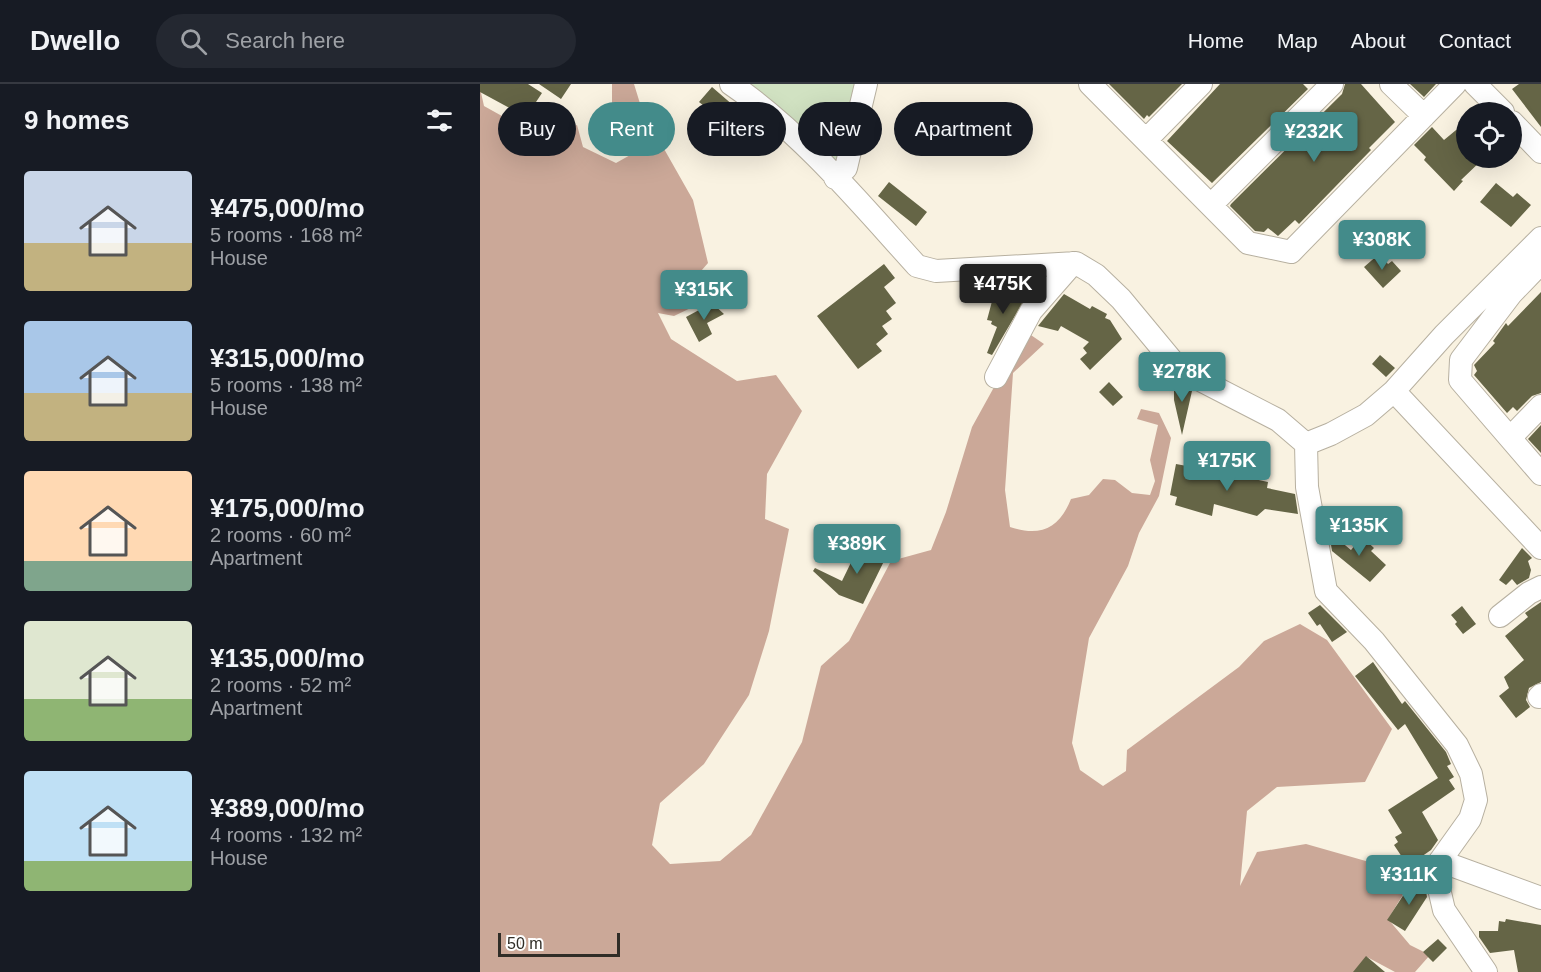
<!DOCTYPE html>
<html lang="en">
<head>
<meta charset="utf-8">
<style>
  :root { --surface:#171b24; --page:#242831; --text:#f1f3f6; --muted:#9ea1a6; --line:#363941; --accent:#438b8a }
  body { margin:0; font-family:Helvetica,sans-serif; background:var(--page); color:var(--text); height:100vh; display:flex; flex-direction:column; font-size:22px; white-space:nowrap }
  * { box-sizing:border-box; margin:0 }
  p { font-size:20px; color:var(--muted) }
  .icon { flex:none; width:33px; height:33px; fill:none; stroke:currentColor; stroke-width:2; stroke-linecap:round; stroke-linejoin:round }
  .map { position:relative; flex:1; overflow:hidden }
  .side { display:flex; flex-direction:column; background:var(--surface); width:480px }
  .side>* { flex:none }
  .hud { position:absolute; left:18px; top:18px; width:570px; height:54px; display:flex; gap:12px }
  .fabs { position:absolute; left:976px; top:18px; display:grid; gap:12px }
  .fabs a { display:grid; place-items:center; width:66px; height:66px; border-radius:50%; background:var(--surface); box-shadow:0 6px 24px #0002; font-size:30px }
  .scale { position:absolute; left:18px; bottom:15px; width:122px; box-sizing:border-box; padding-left:6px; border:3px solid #302d27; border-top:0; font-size:16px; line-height:21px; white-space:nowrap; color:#302d27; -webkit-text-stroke:4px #fff; paint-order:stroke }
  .price { position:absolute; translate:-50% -51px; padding:0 14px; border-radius:6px; background:var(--accent); color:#fff; font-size:20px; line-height:39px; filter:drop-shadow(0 2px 3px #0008) }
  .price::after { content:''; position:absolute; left:50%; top:36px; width:18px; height:14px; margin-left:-9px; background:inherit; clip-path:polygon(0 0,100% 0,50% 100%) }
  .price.selected { background:#222; color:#fff }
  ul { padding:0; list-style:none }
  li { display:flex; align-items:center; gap:18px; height:150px; padding:0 24px }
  li span { display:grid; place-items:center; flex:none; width:168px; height:120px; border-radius:6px; color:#555 }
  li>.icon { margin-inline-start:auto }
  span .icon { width:72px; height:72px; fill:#fffc; stroke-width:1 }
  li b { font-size:26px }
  h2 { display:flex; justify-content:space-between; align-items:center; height:72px; padding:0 24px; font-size:26px }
  .chip { padding:0 21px; border-radius:27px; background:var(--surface); box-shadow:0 6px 24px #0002; font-size:21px; line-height:54px }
  .chip.selected { background:var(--accent); color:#fff }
  header { display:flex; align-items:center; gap:36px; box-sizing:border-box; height:84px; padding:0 30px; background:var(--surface); border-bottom:2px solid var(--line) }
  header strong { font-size:28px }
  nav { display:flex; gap:33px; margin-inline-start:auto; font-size:21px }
  .search { width:420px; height:54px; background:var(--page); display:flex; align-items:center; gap:15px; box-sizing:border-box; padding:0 21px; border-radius:33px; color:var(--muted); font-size:22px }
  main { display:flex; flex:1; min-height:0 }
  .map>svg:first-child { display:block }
  .forest { fill:#cba898 }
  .water { fill:#d1e2c2 }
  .building { fill:#656546 }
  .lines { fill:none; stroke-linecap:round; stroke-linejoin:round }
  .minor-casing { stroke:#b7b0a0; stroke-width:24 }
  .minor { stroke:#fff; stroke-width:22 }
</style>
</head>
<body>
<header>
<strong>Dwello</strong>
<div class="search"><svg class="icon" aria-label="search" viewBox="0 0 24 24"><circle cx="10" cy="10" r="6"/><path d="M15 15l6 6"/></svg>Search here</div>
<nav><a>Home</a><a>Map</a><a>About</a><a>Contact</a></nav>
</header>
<main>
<section class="side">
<h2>9 homes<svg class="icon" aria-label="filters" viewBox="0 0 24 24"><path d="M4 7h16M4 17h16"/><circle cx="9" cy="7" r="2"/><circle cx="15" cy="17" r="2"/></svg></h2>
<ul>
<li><span style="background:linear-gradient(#c9d6e8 60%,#c2b280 0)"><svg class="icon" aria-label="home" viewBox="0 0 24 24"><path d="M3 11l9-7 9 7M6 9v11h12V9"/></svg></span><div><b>¥475,000/mo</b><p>5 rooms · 168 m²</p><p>House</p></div></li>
<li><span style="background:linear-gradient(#a9c7e8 60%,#c2b280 0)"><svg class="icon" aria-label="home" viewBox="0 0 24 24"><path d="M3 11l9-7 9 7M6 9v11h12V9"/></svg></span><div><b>¥315,000/mo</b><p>5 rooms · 138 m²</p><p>House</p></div></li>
<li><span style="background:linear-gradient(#ffd9b3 75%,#7fa58c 0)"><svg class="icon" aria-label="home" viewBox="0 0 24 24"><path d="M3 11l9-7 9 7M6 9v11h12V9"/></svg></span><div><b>¥175,000/mo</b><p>2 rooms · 60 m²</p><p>Apartment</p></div></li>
<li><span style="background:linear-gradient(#dfe7d0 65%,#8fb573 0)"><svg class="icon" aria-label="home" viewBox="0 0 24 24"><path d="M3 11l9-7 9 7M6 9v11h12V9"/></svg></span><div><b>¥135,000/mo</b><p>2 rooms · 52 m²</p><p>Apartment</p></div></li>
<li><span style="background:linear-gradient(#bfe0f5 75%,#8fb573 0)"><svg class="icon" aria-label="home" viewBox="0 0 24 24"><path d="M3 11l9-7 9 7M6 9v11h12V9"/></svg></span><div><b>¥389,000/mo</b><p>4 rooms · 132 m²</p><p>House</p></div></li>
</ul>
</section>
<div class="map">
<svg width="1061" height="888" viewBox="0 0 1061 888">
  <rect width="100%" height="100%" fill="#f9f2e1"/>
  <!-- forest -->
  <path class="forest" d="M 132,0 L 154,0 L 162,26 L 213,116 L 228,179 L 208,202 L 189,192 L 186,202 L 194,215 L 213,210 L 219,220 L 194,232 L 178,229 L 191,255 L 257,297 L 296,291 L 322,327 L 287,390 L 285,435 L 309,445 L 289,547 L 269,611 L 224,680 L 180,719 L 172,761 L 190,780 L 240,777 L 271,751 L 322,658 L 341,582 L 369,557 L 411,477 L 451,466 L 466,428 L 492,343 L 545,247 L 564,260 L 533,289 L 525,406 L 530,443 C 560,453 579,445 591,415 L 609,411 L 623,395 L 635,396 L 652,409 L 670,411 L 675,397 L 670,376 L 678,341 L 657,335 L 661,325 L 679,329 L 691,354 L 679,412 L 659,449 L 648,482 L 609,554 L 592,659 L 600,686 L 623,702 L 646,687 L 647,666 L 759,583 L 784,557 L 820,540 L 847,556 L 912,645 L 885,698 L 797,703 L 767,727 L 760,802 L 777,768 L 826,760 L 935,791 L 908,835 L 930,861 L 950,871 L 935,888 L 915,888 L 887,873 L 879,888 L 0,888 L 0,4 L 4,22 L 40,42 L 69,49 L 97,41 L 103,63 L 136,79 L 152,70 L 132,20 Z"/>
  <!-- water -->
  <path class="water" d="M 271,0 L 376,0 L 363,78 L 351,77 Z"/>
  <!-- building -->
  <path class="building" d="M 0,0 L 48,0 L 62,9 L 46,33 L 0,8 Z
    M 59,0 L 91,0 L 81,15 Z
    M 629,0 L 702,0 L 669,33 L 667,31 L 664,35 Z
    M 740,0 L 823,0 L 828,5 L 732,99 L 687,57 Z
    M 865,0 L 881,0 L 915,38 L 889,64 L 891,66 L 819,140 L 815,136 L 798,152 L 788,144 L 784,148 L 775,147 L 750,122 L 751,120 L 862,10 Z
    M 930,0 L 956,0 L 944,13 Z
    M 1039,0 L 1061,0 L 1061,43 L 1032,5 Z
    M 232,3 L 254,22 L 258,22 L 287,46 L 282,53 L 271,45 L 262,52 L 219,18 Z
    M 987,37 L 987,74 L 1004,74 L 981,96 L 983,97 L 974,107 L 944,76 L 946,73 L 934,61 L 952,43 L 964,56 Z
    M 409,98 L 447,128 L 436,142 L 398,112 Z
    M 1016,99 L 1033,113 L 1037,109 L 1051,121 L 1031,143 L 1000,118 Z
    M 899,170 L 908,180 L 912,177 L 921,187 L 903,204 L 884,183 Z
    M 404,180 L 415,194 L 404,203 L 416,219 L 406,227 L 412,235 L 402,242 L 408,250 L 396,260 L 402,267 L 378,285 L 337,232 Z
    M 515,206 L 546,213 L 512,271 L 507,269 L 517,243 L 511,240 L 512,237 L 507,236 Z
    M 1061,208 L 1061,309 L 1052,312 L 1037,327 L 1033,323 L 1027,329 L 994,291 L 997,287 L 994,281 L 1015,259 L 1013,257 L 1026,239 L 1028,242 Z
    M 584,210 L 610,225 L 612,222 L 627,230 L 625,234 L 630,236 L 642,255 L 610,286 L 600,275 L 607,269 L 603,264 L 609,258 L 581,242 L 578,247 L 558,242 Z
    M 232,219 L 244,230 L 227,239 L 232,250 L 219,258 L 206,233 Z
    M 900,271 L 915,284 L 906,293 L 892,280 Z
    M 629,298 L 643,313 L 633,322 L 619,308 Z
    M 694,298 L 712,307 L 702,351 L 694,316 Z
    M 1061,341 L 1061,369 L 1048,355 Z
    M 696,380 L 739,388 L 740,384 L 756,388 L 755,391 L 788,398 L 787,404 L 815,410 L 818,430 L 785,425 L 777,432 L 734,420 L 732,432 L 695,421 L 697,413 L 690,411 Z
    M 849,448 L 871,466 L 882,453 L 894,464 L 891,467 L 906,481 L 890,498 L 852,467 Z
    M 380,460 L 406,473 L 383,520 L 359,511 L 333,487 L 335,484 L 362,497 Z
    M 1042,464 L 1052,474 L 1048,477 L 1051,486 L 1049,494 L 1037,501 L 1032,495 L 1026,501 L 1019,496 Z
    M 1061,518 L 1061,598 L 1049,604 L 1046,616 L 1050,623 L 1036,634 L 1019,612 L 1029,604 L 1024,593 L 1044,576 L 1025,552 L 1048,533 L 1045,529 Z
    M 840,521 L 867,548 L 852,558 L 840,540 L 837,542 L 828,529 Z
    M 982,522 L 996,540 L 983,550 L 975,540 L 977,538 L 971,531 Z
    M 893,578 L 922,620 L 925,617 L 966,668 L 971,680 L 967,682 L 974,693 L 969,696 L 975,705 L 942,728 L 958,756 L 951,766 L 928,782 L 914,761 L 918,758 L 915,753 L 922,749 L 908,726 L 958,694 L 925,640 L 918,646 L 875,592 Z
    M 934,795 L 945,802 L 947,813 L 925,847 L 907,836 Z
    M 1026,835 L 1061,841 L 1061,888 L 1038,888 L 1034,866 L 1010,869 L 999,853 L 999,847 L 1018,847 L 1019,837 L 1025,838 Z
    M 958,855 L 967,864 L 953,878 L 943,868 Z
    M 886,872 L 905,888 L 873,888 Z"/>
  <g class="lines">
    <!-- minor casing -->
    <g class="minor-casing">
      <path id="minor" d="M 251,0 C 322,49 379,118 437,182 L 456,187 L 596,179 L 616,191 L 641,215 L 699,285 L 798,336 L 826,360 L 827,403 L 846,507 L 894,557 L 977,661 L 991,690 L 996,716 L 990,735 L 960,777 L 957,796 L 964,826 L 1006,888
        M 610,0 L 768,159 L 811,168 L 975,0
        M 911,0 L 944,32
        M 995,0 L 1023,28
        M 1032,38 L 1061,68
        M 667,55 L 721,0
        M 355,94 L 366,84 L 386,0
        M 731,121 L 852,0
        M 1061,179 L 1031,210 L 981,276 L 980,296 L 1061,390
        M 516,293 L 551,227 L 593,179
        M 914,307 L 1061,464
        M 1030,354 L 1061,322
        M 826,360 L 851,350 L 886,331 L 914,307 L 964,251 L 1061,154
        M 1020,532 L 1049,509 L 1061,503
        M 1059,613 L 1061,611
        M 960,777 L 1061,814"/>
    </g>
    <!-- minor -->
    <use href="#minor" class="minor"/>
  </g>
</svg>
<div class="fabs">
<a><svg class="icon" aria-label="locate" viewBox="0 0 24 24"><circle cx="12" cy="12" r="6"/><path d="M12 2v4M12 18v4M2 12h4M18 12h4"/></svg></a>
</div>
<div class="scale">50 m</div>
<b class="price" style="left:834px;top:79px">¥232K</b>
<b class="price" style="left:902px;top:187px">¥308K</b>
<b class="price selected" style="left:523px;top:231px">¥475K</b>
<b class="price" style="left:224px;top:237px">¥315K</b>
<b class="price" style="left:702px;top:319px">¥278K</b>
<b class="price" style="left:747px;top:408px">¥175K</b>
<b class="price" style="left:879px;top:473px">¥135K</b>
<b class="price" style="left:377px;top:491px">¥389K</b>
<b class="price" style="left:929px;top:822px">¥311K</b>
<div class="hud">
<a class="chip">Buy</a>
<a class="chip selected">Rent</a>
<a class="chip">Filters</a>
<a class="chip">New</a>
<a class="chip">Apartment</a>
</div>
</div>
</main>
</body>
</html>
